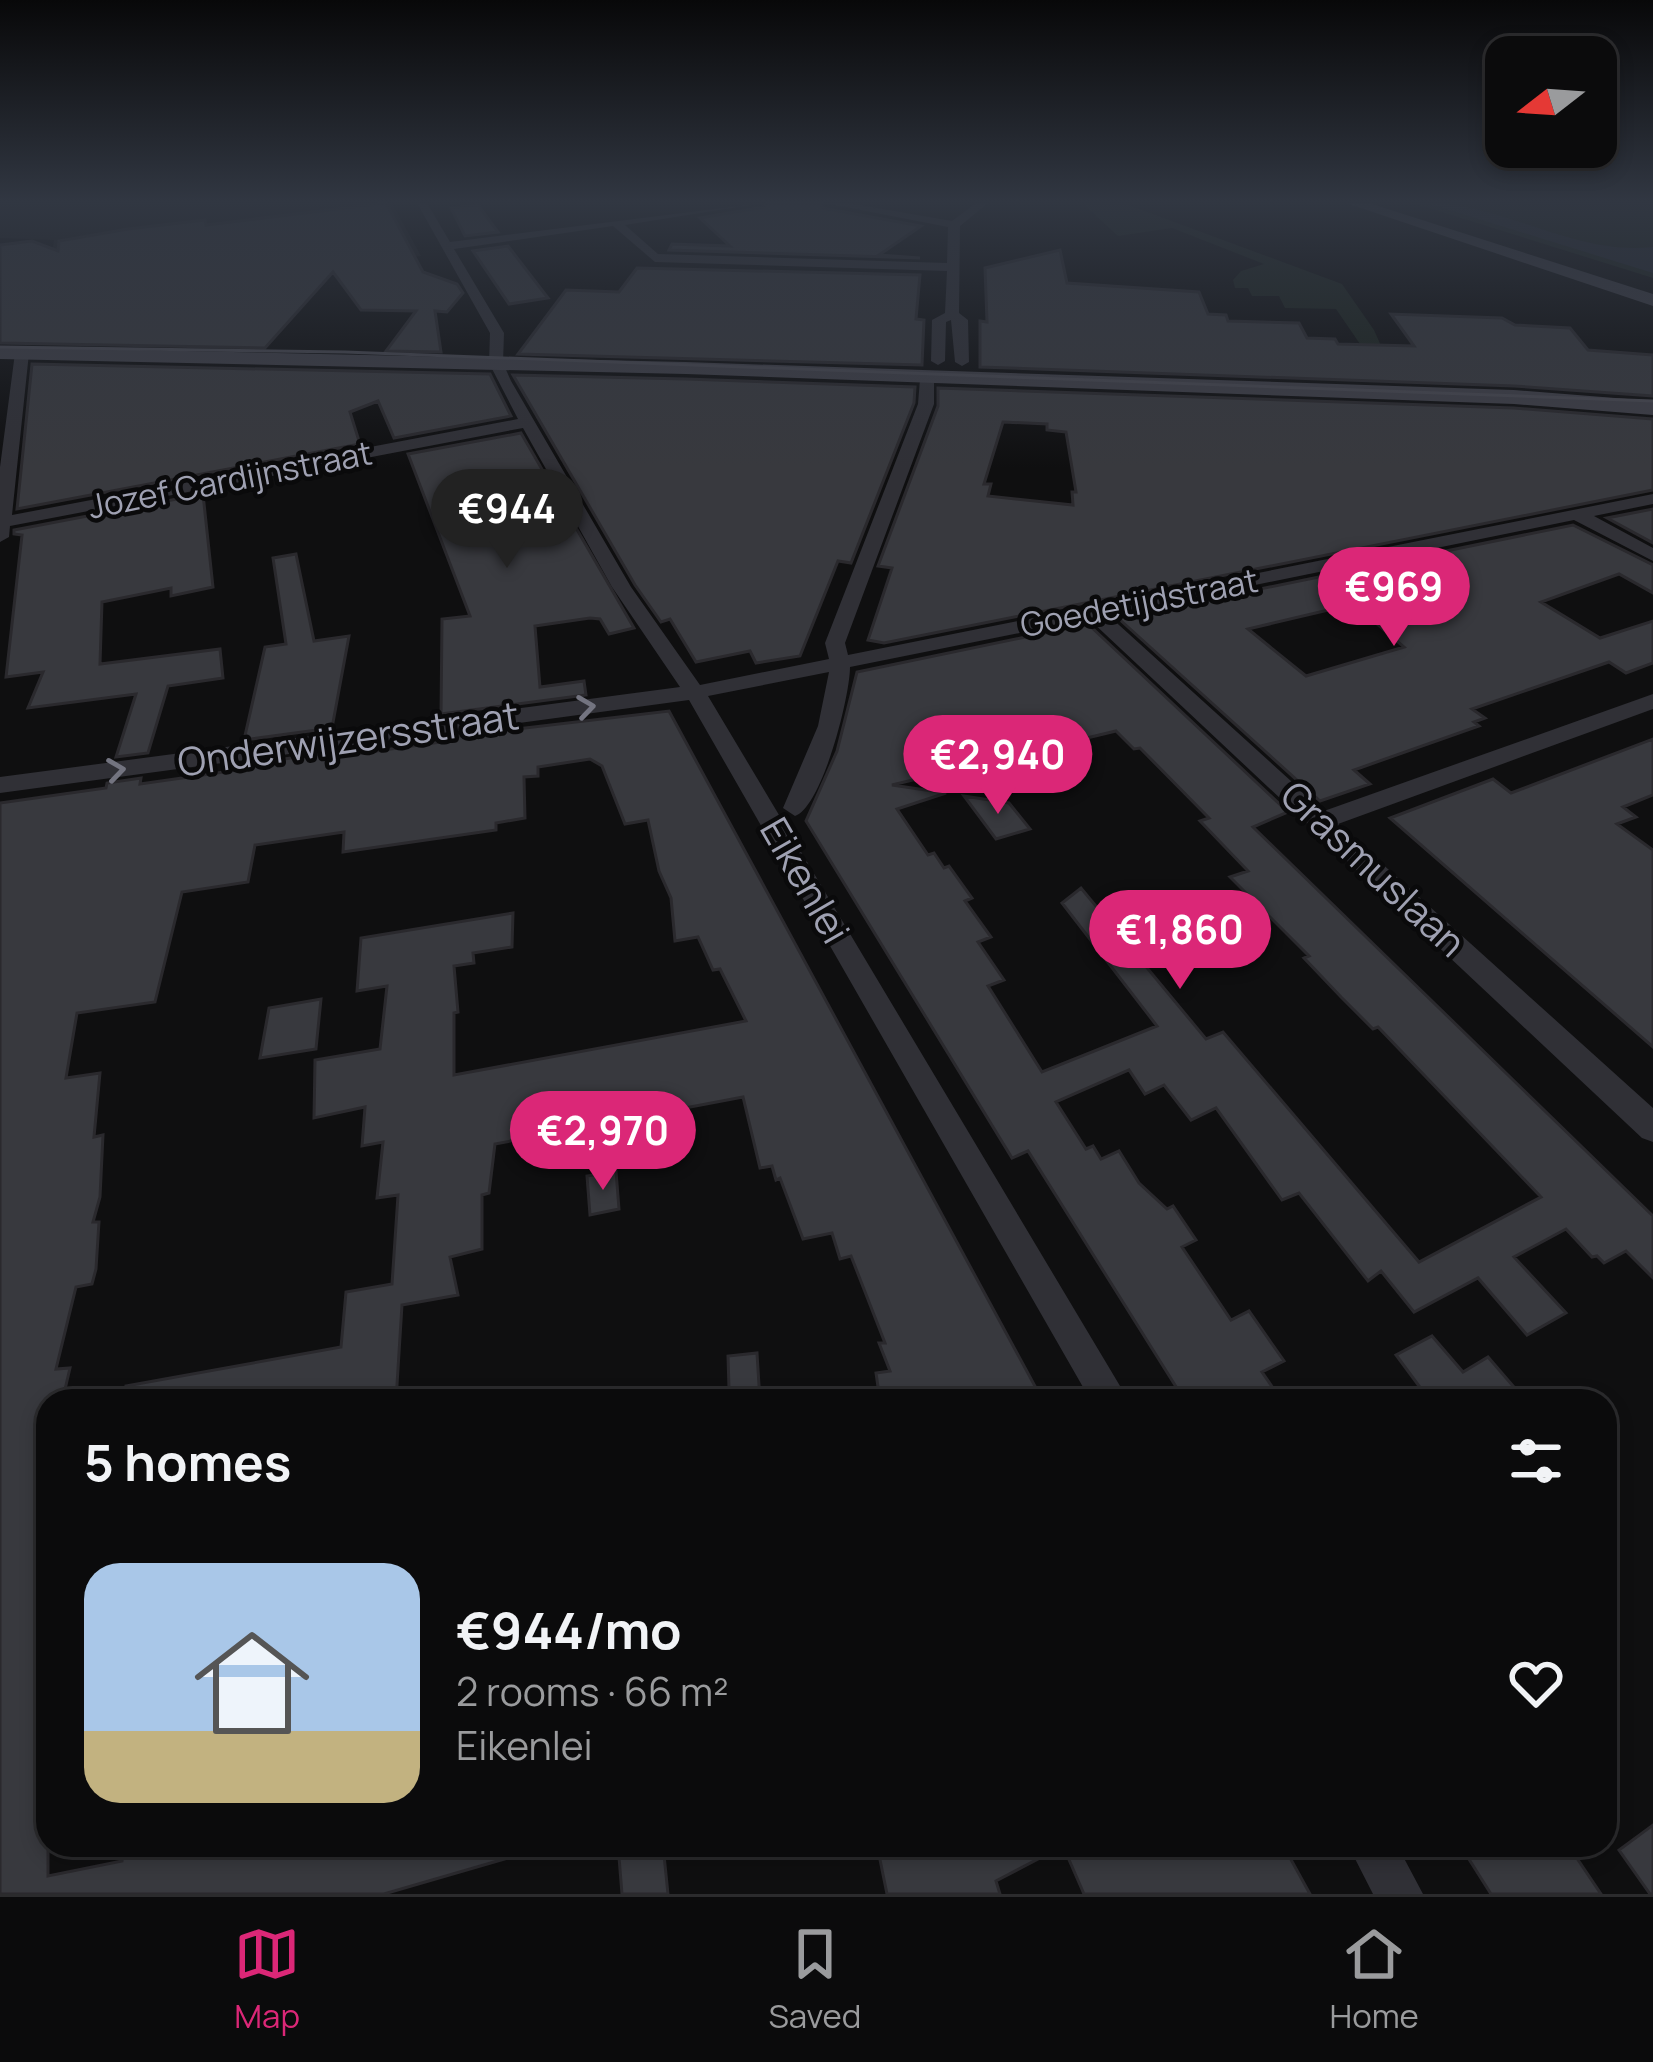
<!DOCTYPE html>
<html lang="en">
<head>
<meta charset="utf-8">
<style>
  :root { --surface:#0b0b0c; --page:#19191a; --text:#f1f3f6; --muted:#9a9b9d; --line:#2b2b2d; --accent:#db2777 }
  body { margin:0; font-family:Manrope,sans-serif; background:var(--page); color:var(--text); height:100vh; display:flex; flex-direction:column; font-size:45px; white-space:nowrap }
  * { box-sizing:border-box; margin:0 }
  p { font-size:39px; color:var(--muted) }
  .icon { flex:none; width:66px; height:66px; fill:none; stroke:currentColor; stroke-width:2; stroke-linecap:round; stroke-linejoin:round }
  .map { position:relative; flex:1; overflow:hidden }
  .panel { position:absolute; left:36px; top:1389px; width:1581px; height:468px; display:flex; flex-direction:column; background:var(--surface); border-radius:36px; box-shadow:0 6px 18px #0003,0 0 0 3px var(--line) }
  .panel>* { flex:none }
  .needle { width:78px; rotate:253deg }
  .controls { position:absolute; left:1485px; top:36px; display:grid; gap:24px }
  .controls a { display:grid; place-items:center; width:132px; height:132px; border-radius:24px; background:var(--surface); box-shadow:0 6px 18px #0003,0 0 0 3px var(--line); font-size:60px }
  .price { position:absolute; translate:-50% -102px; padding:0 27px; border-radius:42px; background:var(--accent); color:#fff; font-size:39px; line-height:78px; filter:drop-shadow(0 3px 6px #0008) }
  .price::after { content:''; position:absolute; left:50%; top:72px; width:36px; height:27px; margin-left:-18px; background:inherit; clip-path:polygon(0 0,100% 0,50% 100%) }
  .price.selected { background:#222; color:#fff }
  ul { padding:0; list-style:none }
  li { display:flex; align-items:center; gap:36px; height:300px; padding:0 48px }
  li+li { border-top:3px solid var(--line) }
  li span { display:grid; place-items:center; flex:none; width:336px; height:240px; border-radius:36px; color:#555 }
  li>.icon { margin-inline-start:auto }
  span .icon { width:144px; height:144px; fill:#fffc; stroke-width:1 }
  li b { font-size:51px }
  h2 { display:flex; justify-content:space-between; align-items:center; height:144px; padding:0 48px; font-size:51px }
  .dock { display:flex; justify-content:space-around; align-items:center; height:168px; border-top:3px solid var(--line); background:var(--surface); font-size:33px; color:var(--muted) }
  .dock a { display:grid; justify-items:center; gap:6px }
  .dock .selected { color:var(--accent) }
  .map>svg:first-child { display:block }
  .built { fill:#1b1b1d }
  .green { fill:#1b231d }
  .water { fill:#252a34 }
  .building { fill:#38393e; stroke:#2a292d; stroke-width:3; fill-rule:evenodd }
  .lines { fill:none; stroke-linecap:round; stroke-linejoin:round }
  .street { fill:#303036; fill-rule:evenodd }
  .secondary { fill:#3e3e46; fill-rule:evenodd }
  .tram { stroke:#47474f; stroke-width:3 }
  .oneway { stroke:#737480 }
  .labels { text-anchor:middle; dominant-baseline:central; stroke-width:9; stroke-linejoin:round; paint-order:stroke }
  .far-street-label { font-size:33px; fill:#9fa1b2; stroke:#0a0a0b }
  .street-label { font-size:39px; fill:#9fa1b2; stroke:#0a0a0b }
</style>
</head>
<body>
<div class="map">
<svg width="1653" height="1894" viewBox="0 0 1653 1894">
  <rect width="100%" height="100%" fill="#0f0f10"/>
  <!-- built -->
  <path class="built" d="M 0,203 L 392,203 L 421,256 L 45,302 L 54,240 L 0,238 Z"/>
  <!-- green -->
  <path class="green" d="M 1123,203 L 1342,284 L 1374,330 L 1390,366 L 1360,344 L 1336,309 L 1285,308 L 1279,296 L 1252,296 L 1248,288 L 1235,288 L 1233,280 L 1241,271 L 1264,264 L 1172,228 L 1118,236 L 1083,204 Z
    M 1413,203 L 1653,203 L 1653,278 Z"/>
  <!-- water -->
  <path class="water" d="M 1427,203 C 1505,203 1573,256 1653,247 L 1653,273 Z"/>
  <!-- building -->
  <path class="building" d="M 386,203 L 423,272 L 457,284 L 463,293 L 447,312 L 435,311 L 441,352 L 386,351 L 416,311 L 361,310 L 333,272 L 265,348 L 0,343 L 0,245 L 32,241 L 58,251 L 59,241 L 128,229 L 205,220 L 206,225 Z
    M 767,203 L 821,203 L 822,208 L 921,226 L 879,255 L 920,258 L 669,250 L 672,244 L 730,246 L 700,218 L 764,207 Z
    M 478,205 L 498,232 L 465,236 L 451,208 Z
    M 508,246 L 548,298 L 509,304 L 473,251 Z
    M 1060,250 L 1067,283 L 1199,292 L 1208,314 L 1226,315 L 1228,321 L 1299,323 L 1307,338 L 1335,339 L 1338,344 L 1414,346 L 1391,314 L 1502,318 L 1515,325 L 1570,328 L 1588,350 L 1653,355 L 1653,396 L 1514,386 L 980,367 L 980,321 L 987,322 L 985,268 Z
    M 637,268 L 920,275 L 916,319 L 924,320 L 922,365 L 518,354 L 566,290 L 619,292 Z
    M 32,364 L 490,374 L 511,416 L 394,438 L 378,401 L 350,412 L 360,444 L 17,509 Z
    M 513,375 L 686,379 L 915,387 L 914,403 L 851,563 L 838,561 L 800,656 L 756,663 L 750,651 L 696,662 L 670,619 L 661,622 L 635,585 Z
    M 938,388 L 1514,408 L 1653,419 L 1653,490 L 884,643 L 868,640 L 892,568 L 878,566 L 938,406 ZM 1003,422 L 1047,424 L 1047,430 L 1066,432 L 1076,492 L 1072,492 L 1073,505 L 988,496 L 991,484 L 984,484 Z
    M 521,433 L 634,628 L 609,634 L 600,619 L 590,618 L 535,626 L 540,687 L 584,681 L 586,695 L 441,714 L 442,619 L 470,616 L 408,454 Z
    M 203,494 L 213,587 L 171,596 L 171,588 L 102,602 L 100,664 L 220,649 L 223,678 L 168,686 L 148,753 L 116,757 L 136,694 L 28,708 L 43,672 L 6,677 L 22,535 L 14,534 L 14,530 Z
    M 1653,509 L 1653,543 L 1607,518 Z
    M 1573,525 L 1653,565 L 1653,593 L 1619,574 L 1541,602 L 1600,638 L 1653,621 L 1653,663 L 1626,673 L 1609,662 L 1472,709 L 1485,718 L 1474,722 L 1479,726 L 1354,770 L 1370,784 L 1320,801 L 1118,618 ZM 1354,604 L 1404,647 L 1306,676 L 1248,629 Z
    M 296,554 L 314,641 L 349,636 L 332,728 L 244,740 L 265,647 L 286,644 L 273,558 Z
    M 1088,624 L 1288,812 L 1253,827 L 1653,1216 L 1653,1278 L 1626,1251 L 1604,1263 L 1597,1256 L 1592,1257 L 1566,1229 L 1514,1257 L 1566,1313 L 1527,1335 L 1478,1278 L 1414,1312 L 1381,1271 L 1368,1281 L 1299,1193 L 1282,1200 L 1216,1108 L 1191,1120 L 1164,1085 L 1145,1094 L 1129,1070 L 1056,1102 L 1086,1149 L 1093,1146 L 1101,1159 L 1119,1151 L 1139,1183 L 1167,1209 L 1173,1206 L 1196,1240 L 1182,1247 L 1231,1320 L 1249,1311 L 1284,1361 L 1262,1372 L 1282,1401 L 1185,1401 L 1028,1151 L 1012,1158 L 806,821 L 837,751 L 857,672 ZM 1116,731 L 1134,749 L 1140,748 L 1209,818 L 1200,821 L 1248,871 L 1230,877 L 1309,956 L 1304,958 L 1341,997 L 1373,1029 L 1378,1027 L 1541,1197 L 1419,1262 L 1223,1032 L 1206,1039 L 1081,888 L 1062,903 L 1157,1026 L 1042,1072 L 988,986 L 1004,980 L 978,942 L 991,937 L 965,901 L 972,898 L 949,866 L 944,868 L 934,853 L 928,855 L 897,809 L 946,793 L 892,785 Z
    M 669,711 L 1043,1401 L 880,1401 L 876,1373 L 890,1371 L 879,1343 L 885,1343 L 851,1256 L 840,1259 L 832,1233 L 803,1239 L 780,1178 L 776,1180 L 772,1166 L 760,1168 L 743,1097 L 495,1144 L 489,1193 L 482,1195 L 482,1249 L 450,1257 L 458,1295 L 402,1305 L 396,1401 L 127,1401 L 126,1386 L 341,1347 L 346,1292 L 392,1284 L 398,1195 L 377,1198 L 383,1142 L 362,1146 L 365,1107 L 314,1118 L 315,1060 L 380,1049 L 387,986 L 357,991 L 361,938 L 513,913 L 512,947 L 473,953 L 474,963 L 454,966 L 458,1012 L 454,1013 L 454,1075 L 746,1021 L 720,969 L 713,970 L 698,937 L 675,941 L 671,898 L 659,871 L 648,820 L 625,824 L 602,766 L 590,759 L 538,767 L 538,776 L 524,777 L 525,818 L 496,823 L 496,830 L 343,852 L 344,832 L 255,845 L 248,882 L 182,892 L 155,1002 L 77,1013 L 66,1078 L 100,1073 L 94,1137 L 103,1135 L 100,1197 L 93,1222 L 99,1222 L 96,1269 L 92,1284 L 76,1287 L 56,1369 L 70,1368 L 63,1398 L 48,1401 L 48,1876 L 122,1861 L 124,1845 L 524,1845 L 525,1853 L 384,1894 L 0,1894 L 0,803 L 106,788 L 107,783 L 141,778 L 140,784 L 238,770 L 239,765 L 328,753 L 327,758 L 441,742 L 441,738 Z
    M 1653,739 L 1653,795 L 1623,807 L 1636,817 L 1617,824 L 1653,850 L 1653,1047 L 1390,818 L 1493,779 L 1511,793 Z
    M 964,796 L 1009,803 L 1030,829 L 996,839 Z
    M 321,999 L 316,1049 L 260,1058 L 269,1008 Z
    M 616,1171 L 619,1209 L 590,1215 L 587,1176 Z
    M 1432,1336 L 1463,1372 L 1488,1357 L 1526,1401 L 1412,1401 L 1425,1394 L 1396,1355 Z
    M 757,1353 L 760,1401 L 736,1401 L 729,1389 L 728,1356 Z
    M 1653,1825 L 1653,1894 L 1650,1894 L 1619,1850 Z
    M 618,1845 L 663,1845 L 668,1894 L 622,1894 Z
    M 877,1845 L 1283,1845 L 1310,1894 L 1084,1894 L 1063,1846 L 996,1881 L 1000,1894 L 887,1894 Z
    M 1460,1845 L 1568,1845 L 1601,1894 L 1491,1894 Z"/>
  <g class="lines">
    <!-- street -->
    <path class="street" d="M 417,203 L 427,203 L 450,242 L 763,203 L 625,225 L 658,254 L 947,263 L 948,227 L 825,203 L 848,203 L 952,221 L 976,203 L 988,203 L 960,226 L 959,313 L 968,320 L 969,362 L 962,366 L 955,362 L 951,320 L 946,322 L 945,361 L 938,365 L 931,361 L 932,320 L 945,313 L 947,271 L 655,262 L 613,226 L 454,249 L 504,333 L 503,363 L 511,381 L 631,587 L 700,685 L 829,659 L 825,643 L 918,404 L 920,379 L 927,375 L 934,379 L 934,404 L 845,643 L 848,655 L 1653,494 L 1653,504 L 1594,516 L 1653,548 L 1653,561 L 1574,520 L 1108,615 L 1324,811 L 1653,694 L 1653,709 L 1338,824 L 1653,1108 L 1653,1142 L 1642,1138 L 1089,619 L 850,667 C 850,697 822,807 795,816 L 783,808 L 818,726 L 829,672 L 708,696 L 1129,1401 L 1091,1401 L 689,700 L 0,793 L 0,777 L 680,687 L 612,587 L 523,428 L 10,526 L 9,537 L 0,542 L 0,467 L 15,353 L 22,349 L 29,353 L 12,515 L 518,419 L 489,363 L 490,333 Z
      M 1348,1845 L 1397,1845 L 1423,1894 L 1373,1894 Z"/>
    <!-- secondary -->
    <path class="secondary" d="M 1346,203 L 1369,203 L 1653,294 L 1653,306 Z
      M 0,347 L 686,362 L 1514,390 L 1653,401 L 1653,415 L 1514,404 L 686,374 L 0,359 Z"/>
    <!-- tram -->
    <path class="tram" d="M 0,347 L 345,352 L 1653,401"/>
  </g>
  <!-- one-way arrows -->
  <defs><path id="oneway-chevron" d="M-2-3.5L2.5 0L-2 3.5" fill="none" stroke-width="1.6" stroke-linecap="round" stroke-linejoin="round" transform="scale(3)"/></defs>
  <g class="oneway">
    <use href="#oneway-chevron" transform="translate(586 707) rotate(-8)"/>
    <use href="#oneway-chevron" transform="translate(116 770) rotate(-8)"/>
  </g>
  <!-- sky -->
  <linearGradient id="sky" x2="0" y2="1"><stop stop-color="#080809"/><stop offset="0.43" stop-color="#313742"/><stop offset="1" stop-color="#313742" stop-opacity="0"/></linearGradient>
  <rect width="1653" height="468" fill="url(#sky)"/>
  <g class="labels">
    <!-- far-street labels -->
    <g class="far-street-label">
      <text transform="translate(230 479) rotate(-11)">Jozef Cardijnstraat</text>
      <text transform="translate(1139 602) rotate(-11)">Goedetijdstraat</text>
    </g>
    <!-- street labels -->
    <g class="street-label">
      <text transform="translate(348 738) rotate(-8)">Onderwijzersstraat</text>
      <text transform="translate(1374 868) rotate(43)">Grasmuslaan</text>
      <text transform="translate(806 880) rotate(60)">Eikenlei</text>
    </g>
  </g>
</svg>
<div class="controls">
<a><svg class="needle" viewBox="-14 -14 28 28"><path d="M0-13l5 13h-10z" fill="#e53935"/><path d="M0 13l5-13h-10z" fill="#9a9b9d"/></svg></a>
</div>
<b class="price selected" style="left:507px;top:571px">€944</b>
<b class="price" style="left:1394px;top:649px">€969</b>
<b class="price" style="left:998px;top:817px">€2,940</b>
<b class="price" style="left:1180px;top:992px">€1,860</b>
<b class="price" style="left:603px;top:1193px">€2,970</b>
<section class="panel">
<h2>5 homes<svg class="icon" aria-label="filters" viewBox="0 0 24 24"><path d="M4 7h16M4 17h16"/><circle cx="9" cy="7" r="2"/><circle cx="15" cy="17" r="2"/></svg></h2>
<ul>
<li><span style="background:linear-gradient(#a9c7e8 70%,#c2b280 0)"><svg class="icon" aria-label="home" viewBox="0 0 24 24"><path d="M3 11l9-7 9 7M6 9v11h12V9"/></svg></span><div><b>€944/mo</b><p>2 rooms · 66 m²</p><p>Eikenlei</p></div><svg class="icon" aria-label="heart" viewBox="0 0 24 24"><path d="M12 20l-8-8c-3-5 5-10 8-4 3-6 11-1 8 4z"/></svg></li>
</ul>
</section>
</div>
<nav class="dock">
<a class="selected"><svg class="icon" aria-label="map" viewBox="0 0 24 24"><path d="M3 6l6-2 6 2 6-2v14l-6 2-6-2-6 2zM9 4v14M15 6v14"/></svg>Map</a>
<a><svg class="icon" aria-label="saved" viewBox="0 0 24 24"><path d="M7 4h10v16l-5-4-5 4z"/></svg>Saved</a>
<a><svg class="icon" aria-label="home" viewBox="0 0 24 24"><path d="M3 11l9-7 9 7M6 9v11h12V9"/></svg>Home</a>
</nav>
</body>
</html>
